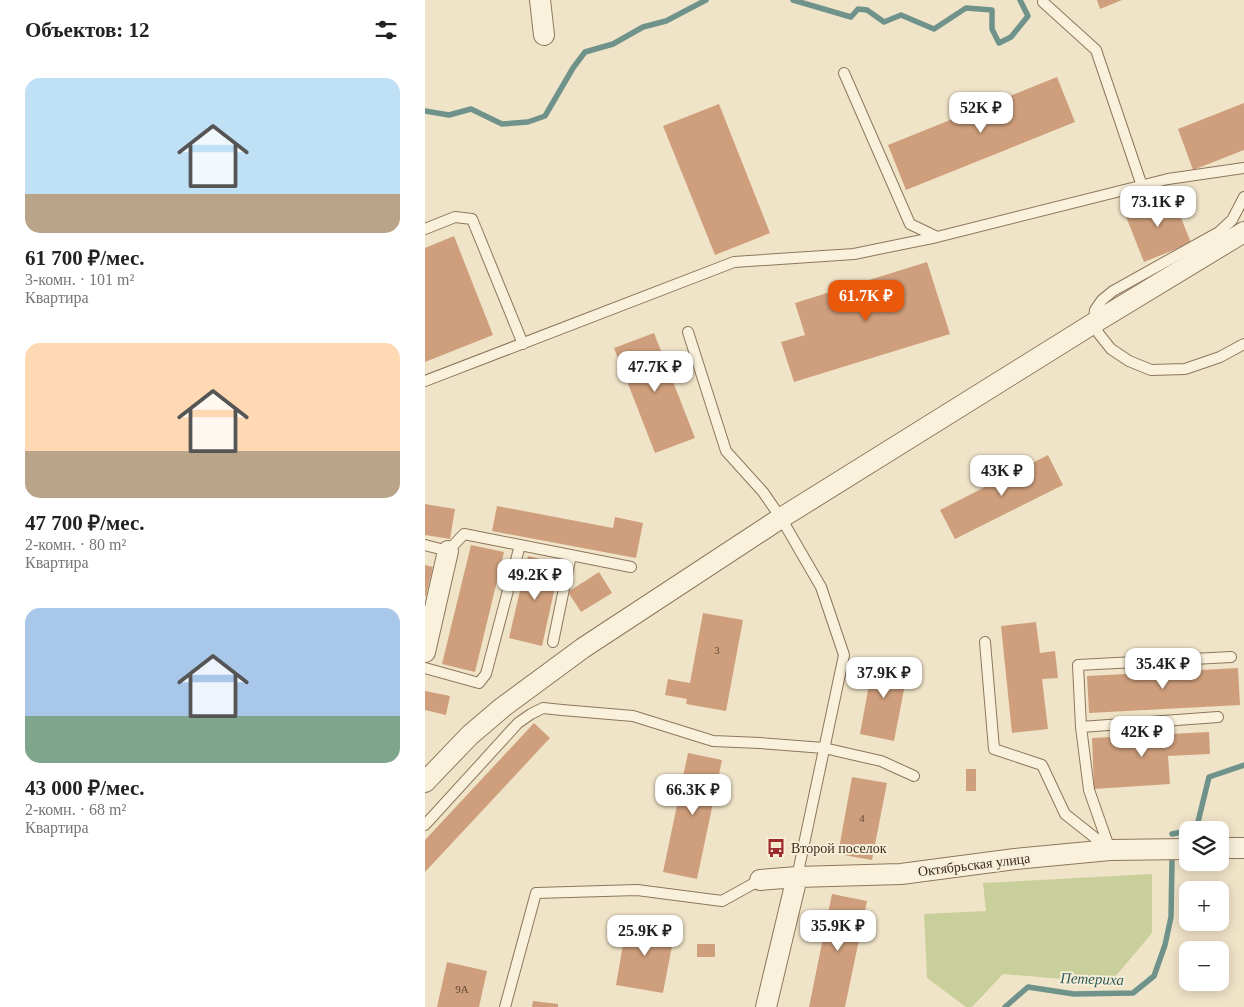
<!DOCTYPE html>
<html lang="ru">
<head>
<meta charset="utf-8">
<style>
  :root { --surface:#fff; --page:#f6f6f6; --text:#222; --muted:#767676; --accent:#ea580c }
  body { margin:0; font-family:"Times New Roman",serif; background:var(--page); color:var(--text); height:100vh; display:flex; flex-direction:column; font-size:19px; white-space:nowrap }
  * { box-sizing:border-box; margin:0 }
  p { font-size:16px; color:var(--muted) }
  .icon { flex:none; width:28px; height:28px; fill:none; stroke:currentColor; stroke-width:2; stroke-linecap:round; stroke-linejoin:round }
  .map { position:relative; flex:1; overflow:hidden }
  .drawer { display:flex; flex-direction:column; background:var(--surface); width:425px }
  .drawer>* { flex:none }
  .controls { position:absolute; left:754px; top:821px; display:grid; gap:10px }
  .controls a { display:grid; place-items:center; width:50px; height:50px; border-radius:10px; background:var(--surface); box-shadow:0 2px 12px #0003; font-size:25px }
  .price { position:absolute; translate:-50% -42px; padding:0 11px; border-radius:10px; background:#fff; color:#222; font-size:16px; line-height:32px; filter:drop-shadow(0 1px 2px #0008) }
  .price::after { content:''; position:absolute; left:50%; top:30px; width:15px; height:11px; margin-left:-8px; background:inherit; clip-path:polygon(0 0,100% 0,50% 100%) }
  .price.selected { background:var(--accent); color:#fff }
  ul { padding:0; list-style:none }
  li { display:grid; align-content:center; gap:10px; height:265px; padding:0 25px }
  li span { display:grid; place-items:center; height:155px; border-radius:15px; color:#555 }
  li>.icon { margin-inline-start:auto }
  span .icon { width:90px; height:90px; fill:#fffc; stroke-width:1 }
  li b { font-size:21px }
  h2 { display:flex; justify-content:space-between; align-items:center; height:60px; padding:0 25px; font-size:21px }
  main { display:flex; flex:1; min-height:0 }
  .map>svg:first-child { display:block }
  .green { fill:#c9cf9b }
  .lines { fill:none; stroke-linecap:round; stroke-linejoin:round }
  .stream { stroke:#6f938a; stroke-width:5.5 }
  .building { fill:#cf9f7d }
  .lane-casing { stroke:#8d765c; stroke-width:12 }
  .street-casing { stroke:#8d765c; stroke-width:22 }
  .lane { stroke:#faf1dc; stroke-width:10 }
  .street { stroke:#faf1dc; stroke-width:20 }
  .labels { text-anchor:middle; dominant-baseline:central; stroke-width:4; stroke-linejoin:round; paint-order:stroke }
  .number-label { font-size:11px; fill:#624a37 }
  .poi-label { font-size:14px; fill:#3d2e20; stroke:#f7eed8; text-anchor:start }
  .street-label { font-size:14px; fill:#3d2e20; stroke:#f7eed8 }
  .water-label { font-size:15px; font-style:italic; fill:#2f5d5a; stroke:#f7eed8 }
</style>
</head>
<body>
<main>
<section class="drawer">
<h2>Объектов: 12<svg class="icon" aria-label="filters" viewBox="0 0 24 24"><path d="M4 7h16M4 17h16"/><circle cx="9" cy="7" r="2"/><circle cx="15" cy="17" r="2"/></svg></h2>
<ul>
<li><span style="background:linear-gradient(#bfe0f5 75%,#b9a48a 0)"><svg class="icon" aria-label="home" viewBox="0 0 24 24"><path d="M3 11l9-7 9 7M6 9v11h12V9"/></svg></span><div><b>61 700 ₽/мес.</b><p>3-комн. · 101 m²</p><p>Квартира</p></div></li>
<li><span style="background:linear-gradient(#ffd9b3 70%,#b9a48a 0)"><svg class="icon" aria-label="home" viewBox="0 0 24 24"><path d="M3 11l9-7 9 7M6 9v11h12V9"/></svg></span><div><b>47 700 ₽/мес.</b><p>2-комн. · 80 m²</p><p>Квартира</p></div></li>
<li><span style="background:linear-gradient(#a9c7e8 70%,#7fa58c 0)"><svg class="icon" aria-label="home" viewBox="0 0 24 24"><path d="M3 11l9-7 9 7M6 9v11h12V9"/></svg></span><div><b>43 000 ₽/мес.</b><p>2-комн. · 68 m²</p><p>Квартира</p></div></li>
</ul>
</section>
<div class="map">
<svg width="819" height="1007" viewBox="0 0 819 1007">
  <rect width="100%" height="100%" fill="#f0e4c8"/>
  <!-- green -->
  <path class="green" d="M 727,874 L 727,933 L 685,983 L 578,974 L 547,1007 L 541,1007 L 502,978 L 499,914 L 561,911 L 558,883 Z"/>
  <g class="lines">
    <!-- stream -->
    <path class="stream" d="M 368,0 L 426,17 L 433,9 L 442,10 L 459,22 L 476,15 L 509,29 L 541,8 L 567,10 L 567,29 L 574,43 L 586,37 L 603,16 L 595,0
      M 0,111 L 24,115 L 46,109 L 77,124 L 103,122 L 120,116 L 148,68 L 160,52 L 188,44 L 218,27 L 241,21 L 281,0
      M 771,830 L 784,777 L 819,765
      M 747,834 L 762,831
      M 580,1007 L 603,987 L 649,994 L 708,993 L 729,976 L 740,945 L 746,917 L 747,861"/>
  </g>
  <!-- building -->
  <path class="building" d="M 672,0 L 697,0 L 675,9 Z
    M 632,77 L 650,122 L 481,190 L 463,145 Z
    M 819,103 L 819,150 L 768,170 L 753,129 Z
    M 294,104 L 345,233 L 290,255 L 238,126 Z
    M 747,195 L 766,243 L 719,262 L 700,214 Z
    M 29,236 L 68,335 L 0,362 L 0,248 Z
    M 502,262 L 525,334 L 369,382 L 356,342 L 380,335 L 370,303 Z
    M 229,333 L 270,438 L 230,453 L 189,348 Z
    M 623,455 L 638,485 L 530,539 L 515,510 Z
    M 0,504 L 30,509 L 25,539 L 0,535 Z
    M 72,506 L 188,528 L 190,517 L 218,523 L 211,558 L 67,531 Z
    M 46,545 L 79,552 L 50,672 L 17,664 Z
    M 103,556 L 135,564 L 117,646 L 84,638 Z
    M 0,565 L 8,567 L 1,596 L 0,596 Z
    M 174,572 L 187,593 L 156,612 L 143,592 Z
    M 278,613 L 318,620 L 301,711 L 261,704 L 262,699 L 240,695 L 243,679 L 265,683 Z
    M 611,622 L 615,653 L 630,651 L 633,678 L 617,679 L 623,729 L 587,733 L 576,626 Z
    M 449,657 L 484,664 L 469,741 L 435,734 Z
    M 813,668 L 815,705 L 664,713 L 662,676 Z
    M 0,691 L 25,696 L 21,715 L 0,710 Z
    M 109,723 L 125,738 L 0,872 L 0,840 Z
    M 784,732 L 785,754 L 743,756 L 745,784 L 669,789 L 667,738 Z
    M 263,753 L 297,760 L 272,879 L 238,872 Z
    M 541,769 L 551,769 L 551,791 L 541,791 Z
    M 427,777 L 462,783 L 447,860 L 413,854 Z
    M 407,894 L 442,901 L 420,1007 L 384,1007 Z
    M 202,921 L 250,930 L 238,993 L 191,985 Z
    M 272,944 L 290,944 L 290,957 L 272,957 Z
    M 22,962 L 62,971 L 54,1007 L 12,1007 Z
    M 108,1001 L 133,1004 L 133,1007 L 107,1007 Z"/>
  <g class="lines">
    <!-- lane casing -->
    <g class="lane-casing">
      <path id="lane" d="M 618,2 L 671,50 L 717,186
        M 419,73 L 485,224 L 512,237 L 743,179 L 819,168
        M 819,197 L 807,220 L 794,232 L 688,291 L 677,300 L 670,310 L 669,323 L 674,334 L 686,349 L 704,361 L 726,370 L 760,369 L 795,357 L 819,344
        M 0,229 L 30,217 L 47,219 L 98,344
        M 263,332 L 301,451 L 338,492 L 356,518 L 396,587 L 419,655 L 372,877
        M 0,381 L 309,262 L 429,254 L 512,237
        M 0,545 L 23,551 L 39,534 L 206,567
        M 128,642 L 146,555
        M 560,642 L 569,749 L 617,765 L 640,814 L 683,848
        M 0,668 L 54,683 L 61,674 L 95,545
        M 656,727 L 793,717
        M 0,825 L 93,723 L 106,714 L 118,708 L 137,710 L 208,716 L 288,741 L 335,743 L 399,748 L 456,761 L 489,776
        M 685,850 L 664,790 L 656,727 L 653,665 L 806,657
        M 80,1007 L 111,893 L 212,890 L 297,901 L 335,880"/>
    </g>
    <!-- street casing -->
    <g class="street-casing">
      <path id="street" d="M 115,0 L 119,35
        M 0,652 L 23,551
        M 0,782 L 45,735 L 78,707 L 158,648 L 356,518 L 669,323 L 819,232
        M 795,848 L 819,848
        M 335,880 L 372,877 L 476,874 L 590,859 L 685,850 L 762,849
        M 341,1007 L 372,877"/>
    </g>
    <!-- lane -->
    <use href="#lane" class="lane"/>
    <!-- street -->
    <use href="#street" class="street"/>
  </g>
  <!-- icons -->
  <defs>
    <g id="bus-bare" transform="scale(1.5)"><path d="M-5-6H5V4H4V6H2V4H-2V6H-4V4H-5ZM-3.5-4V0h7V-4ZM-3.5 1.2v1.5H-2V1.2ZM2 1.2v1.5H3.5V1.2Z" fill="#9e2a2b" stroke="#f7eed8" stroke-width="2.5" paint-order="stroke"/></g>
  </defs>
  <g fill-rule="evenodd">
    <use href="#bus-bare" x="351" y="848"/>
  </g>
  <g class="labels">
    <!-- number labels -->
    <g class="number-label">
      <text x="292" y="650">3</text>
      <text x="437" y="818">4</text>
      <text x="37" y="989">9А</text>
    </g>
    <!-- poi labels -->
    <g class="poi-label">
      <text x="366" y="848">Второй поселок</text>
    </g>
    <!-- street labels -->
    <g class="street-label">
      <text transform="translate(549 865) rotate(-7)">Октябрьская улица</text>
    </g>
    <!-- water labels -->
    <g class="water-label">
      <text transform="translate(667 979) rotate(2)">Петериха</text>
    </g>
  </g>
</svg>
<div class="controls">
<a><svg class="icon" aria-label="layers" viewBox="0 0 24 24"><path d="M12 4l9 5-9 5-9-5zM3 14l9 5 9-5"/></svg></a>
<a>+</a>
<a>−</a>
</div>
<b class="price" style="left:556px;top:134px">52K ₽</b>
<b class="price" style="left:733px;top:228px">73.1K ₽</b>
<b class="price selected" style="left:441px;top:322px">61.7K ₽</b>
<b class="price" style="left:230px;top:393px">47.7K ₽</b>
<b class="price" style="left:577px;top:497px">43K ₽</b>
<b class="price" style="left:110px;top:601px">49.2K ₽</b>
<b class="price" style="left:738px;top:690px">35.4K ₽</b>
<b class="price" style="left:459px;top:699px">37.9K ₽</b>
<b class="price" style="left:717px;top:758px">42K ₽</b>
<b class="price" style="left:268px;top:816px">66.3K ₽</b>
<b class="price" style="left:413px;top:952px">35.9K ₽</b>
<b class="price" style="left:220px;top:957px">25.9K ₽</b>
</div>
</main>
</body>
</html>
